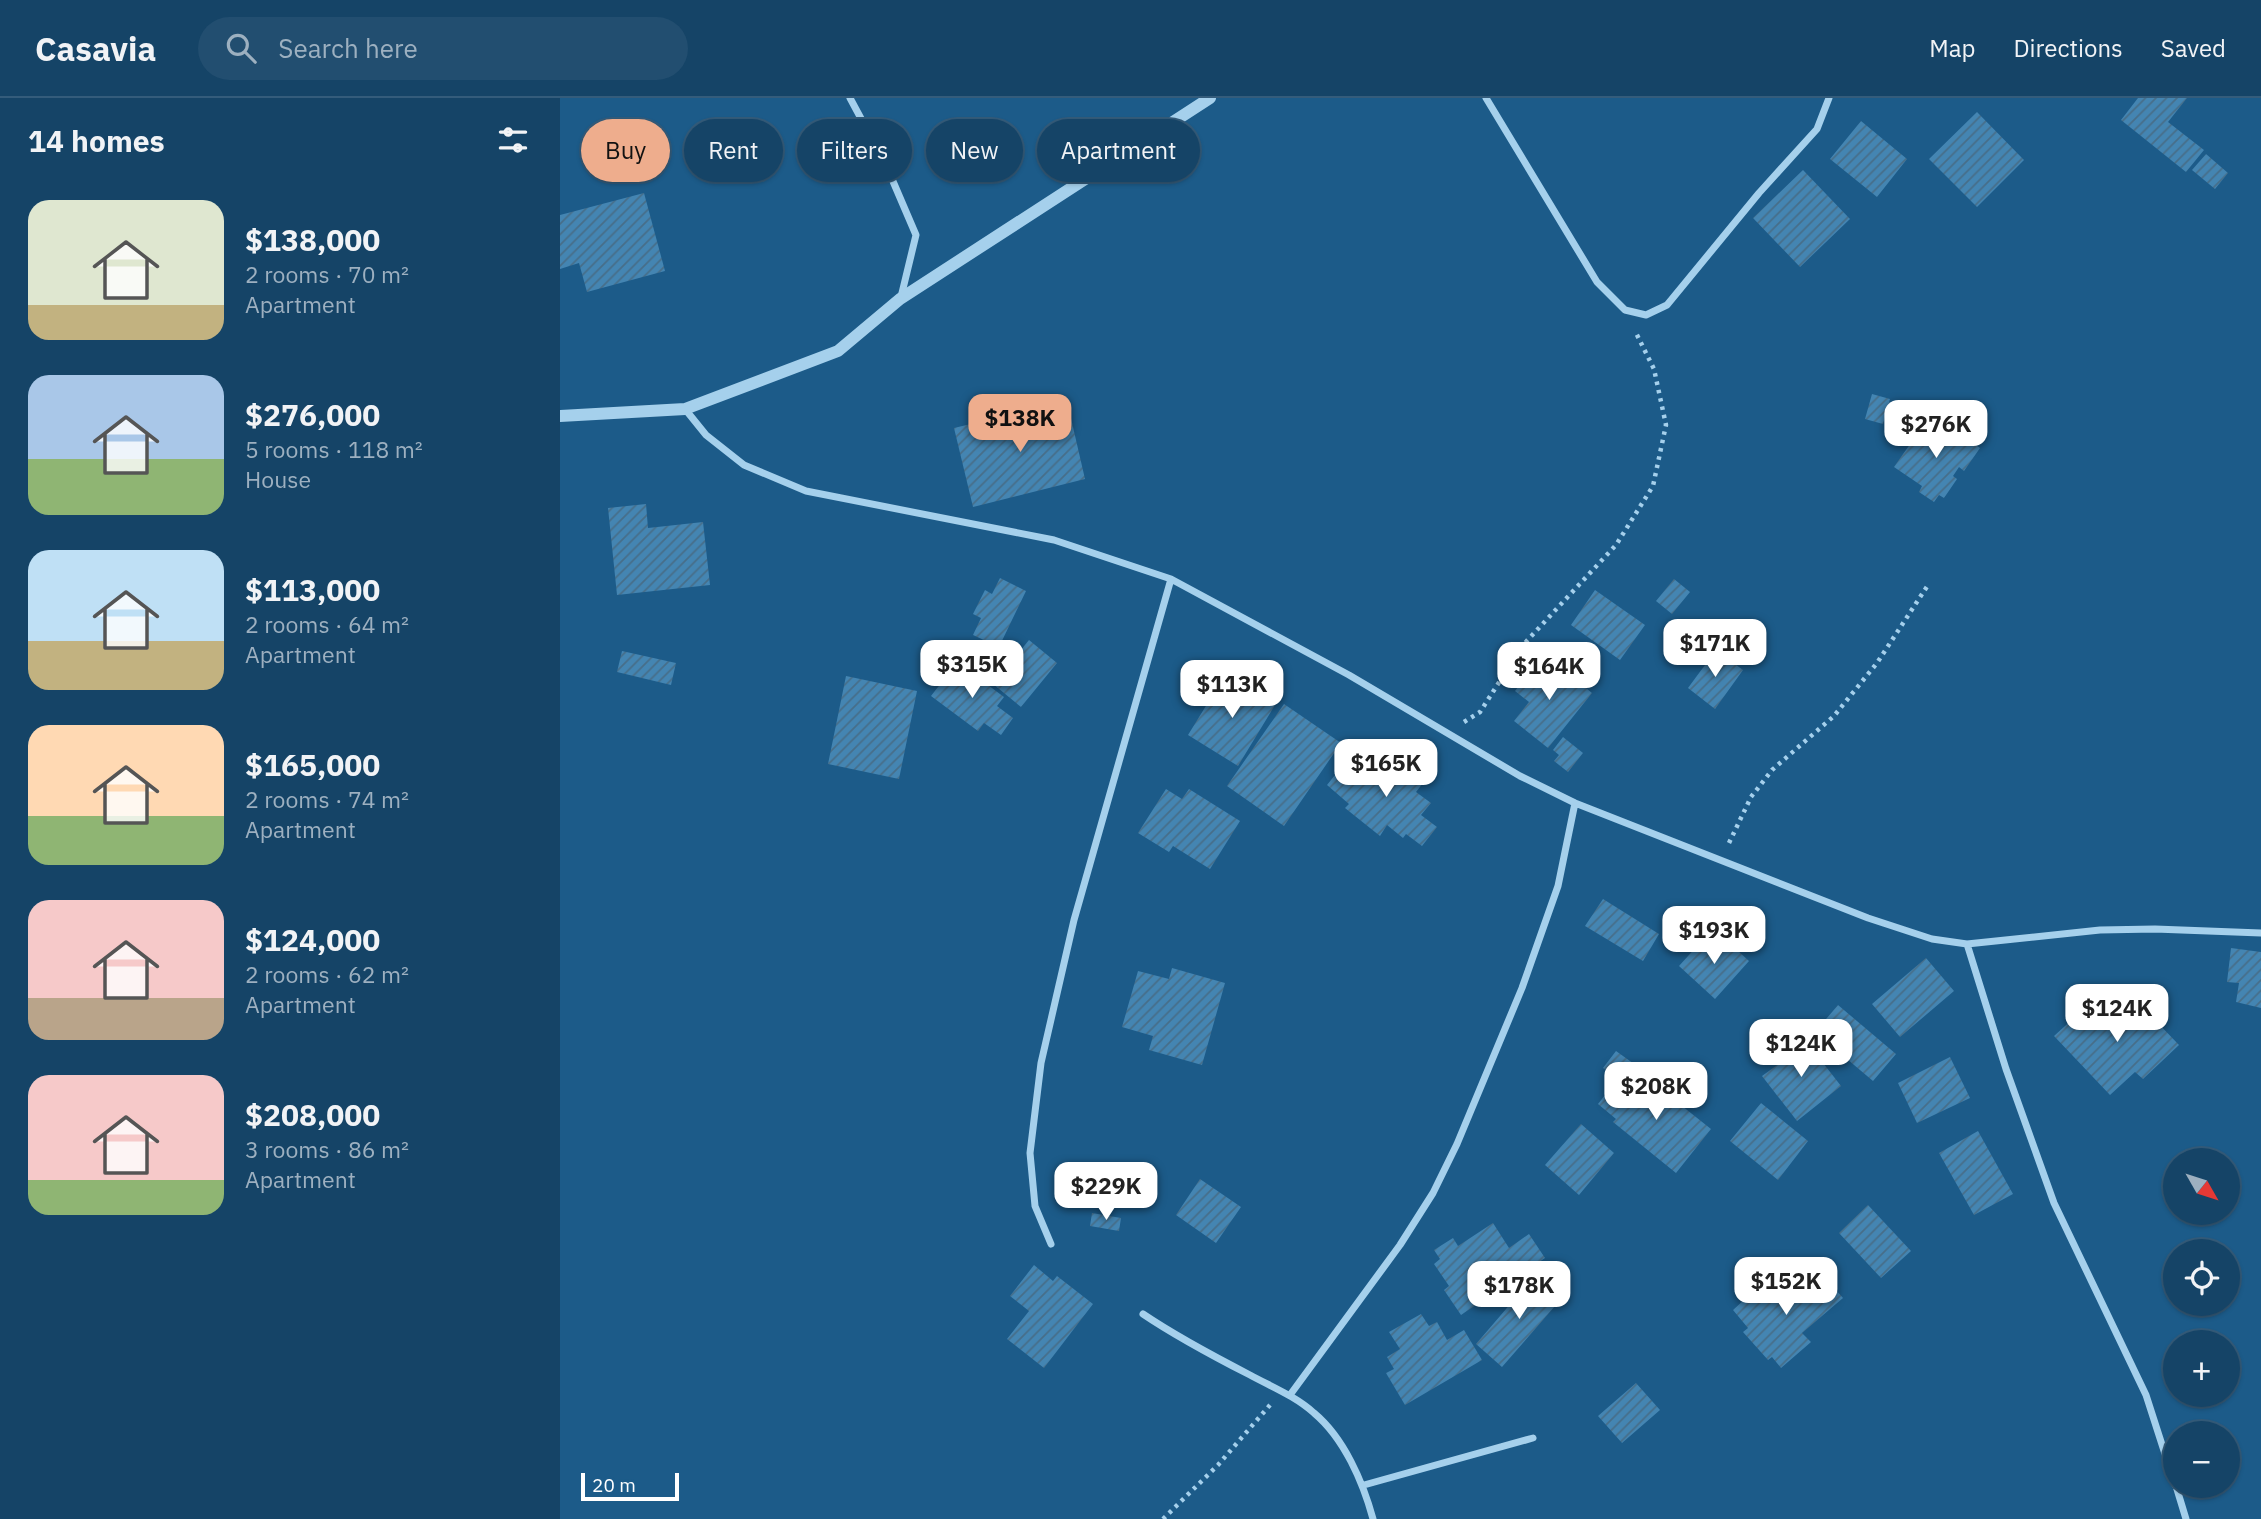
<!DOCTYPE html>
<html lang="en">
<head>
<meta charset="utf-8">
<style>
  :root { --surface:#154467; --page:#224e70; --text:#f1f3f6; --muted:#9db0c0; --line:#345c7b; --accent:#eead8d }
  body { margin:0; font-family:"IBM Plex Sans",sans-serif; background:var(--page); color:var(--text); height:100vh; display:flex; flex-direction:column; font-size:26px; white-space:nowrap }
  * { box-sizing:border-box; margin:0 }
  p { font-size:23px; color:var(--muted) }
  .icon { flex:none; width:38px; height:38px; fill:none; stroke:currentColor; stroke-width:2; stroke-linecap:round; stroke-linejoin:round }
  .map { position:relative; flex:1; overflow:hidden }
  .sheet { display:flex; flex-direction:column; background:var(--surface); width:560px }
  .sheet>* { flex:none }
  .top-card { position:absolute; left:21px; top:21px; width:665px; height:63px; display:flex; gap:14px }
  .needle { width:46px; rotate:129deg }
  .fabs { position:absolute; left:1603px; top:1050px; display:grid; gap:14px }
  .fabs a { display:grid; place-items:center; width:77px; height:77px; border-radius:50%; background:var(--surface); box-shadow:0 2px 5px #0004,0 0 0 2px var(--line); font-size:35px }
  .scale { position:absolute; left:21px; bottom:18px; width:98px; box-sizing:border-box; padding-left:7px; border:4px solid #fff; border-top:0; font-size:19px; line-height:24px; white-space:nowrap; color:#fff; -webkit-text-stroke:5px #1c5b89; paint-order:stroke }
  .price { position:absolute; translate:-50% -60px; padding:0 16px; border-radius:14px; background:#fff; color:#222; font-size:23px; line-height:46px; filter:drop-shadow(0 2px 4px #0008) }
  .price::after { content:''; position:absolute; left:50%; top:42px; width:21px; height:16px; margin-left:-10px; background:inherit; clip-path:polygon(0 0,100% 0,50% 100%) }
  .price.selected { background:var(--accent); color:#111 }
  ul { padding:0; list-style:none }
  li { display:flex; align-items:center; gap:21px; height:175px; padding:0 28px }
  li span { display:grid; place-items:center; flex:none; width:196px; height:140px; border-radius:21px; color:#555 }
  li>.icon { margin-inline-start:auto }
  span .icon { width:84px; height:84px; fill:#fffc; stroke-width:1 }
  li b { font-size:30px }
  h2 { display:flex; justify-content:space-between; align-items:center; height:84px; padding:0 28px; font-size:30px }
  .chip { padding:0 24px; border-radius:32px; background:var(--surface); box-shadow:0 2px 5px #0004,0 0 0 2px var(--line); font-size:24px; line-height:63px }
  .chip.selected { background:var(--accent); color:#111 }
  header { display:flex; align-items:center; gap:42px; box-sizing:border-box; height:98px; padding:0 35px; background:var(--surface); border-bottom:2px solid var(--line) }
  header strong { font-size:33px }
  nav { display:flex; gap:38px; margin-inline-start:auto; font-size:24px }
  .search { width:490px; height:63px; background:var(--page); display:flex; align-items:center; gap:18px; box-sizing:border-box; padding:0 24px; border-radius:38px; color:var(--muted); font-size:26px }
  main { display:flex; flex:1; min-height:0 }
  .map>svg:first-child { display:block }
  .building { fill:url(#building-hatch) }
  .lines { fill:none; stroke-linecap:round; stroke-linejoin:round }
  .path { stroke:#a5d0ec; stroke-width:4.5; stroke-dasharray:3.5 5; stroke-linecap:butt }
  .minor { stroke:#a5d0ec; stroke-width:7 }
  .tertiary { stroke:#a5d0ec; stroke-width:12 }
</style>
</head>
<body>
<header>
<strong>Casavia</strong>
<div class="search"><svg class="icon" aria-label="search" viewBox="0 0 24 24"><circle cx="10" cy="10" r="6"/><path d="M15 15l6 6"/></svg>Search here</div>
<nav><a>Map</a><a>Directions</a><a>Saved</a></nav>
</header>
<main>
<section class="sheet">
<h2>14 homes<svg class="icon" aria-label="filters" viewBox="0 0 24 24"><path d="M4 7h16M4 17h16"/><circle cx="9" cy="7" r="2"/><circle cx="15" cy="17" r="2"/></svg></h2>
<ul>
<li><span style="background:linear-gradient(#dfe7d0 75%,#c2b280 0)"><svg class="icon" aria-label="home" viewBox="0 0 24 24"><path d="M3 11l9-7 9 7M6 9v11h12V9"/></svg></span><div><b>$138,000</b><p>2 rooms · 70 m²</p><p>Apartment</p></div></li>
<li><span style="background:linear-gradient(#a9c7e8 60%,#8fb573 0)"><svg class="icon" aria-label="home" viewBox="0 0 24 24"><path d="M3 11l9-7 9 7M6 9v11h12V9"/></svg></span><div><b>$276,000</b><p>5 rooms · 118 m²</p><p>House</p></div></li>
<li><span style="background:linear-gradient(#bfe0f5 65%,#c2b280 0)"><svg class="icon" aria-label="home" viewBox="0 0 24 24"><path d="M3 11l9-7 9 7M6 9v11h12V9"/></svg></span><div><b>$113,000</b><p>2 rooms · 64 m²</p><p>Apartment</p></div></li>
<li><span style="background:linear-gradient(#ffd9b3 65%,#8fb573 0)"><svg class="icon" aria-label="home" viewBox="0 0 24 24"><path d="M3 11l9-7 9 7M6 9v11h12V9"/></svg></span><div><b>$165,000</b><p>2 rooms · 74 m²</p><p>Apartment</p></div></li>
<li><span style="background:linear-gradient(#f6c9c9 70%,#b9a48a 0)"><svg class="icon" aria-label="home" viewBox="0 0 24 24"><path d="M3 11l9-7 9 7M6 9v11h12V9"/></svg></span><div><b>$124,000</b><p>2 rooms · 62 m²</p><p>Apartment</p></div></li>
<li><span style="background:linear-gradient(#f6c9c9 75%,#8fb573 0)"><svg class="icon" aria-label="home" viewBox="0 0 24 24"><path d="M3 11l9-7 9 7M6 9v11h12V9"/></svg></span><div><b>$208,000</b><p>3 rooms · 86 m²</p><p>Apartment</p></div></li>
</ul>
</section>
<div class="map">
<svg width="1701" height="1421" viewBox="0 0 1701 1421">
  <defs>
    <pattern id="building-hatch" width="6" height="6" patternUnits="userSpaceOnUse" patternTransform="scale(1.75)"><rect width="6" height="6" fill="#4485b2"/><path d="M-1 1l2-2M0 6l6-6M5 7l2-2" fill="none" stroke="#476e89"/></pattern>
  </defs>
  <rect width="100%" height="100%" fill="#1c5b89"/>
  <!-- building -->
  <path class="building" d="M 1578,0 L 1627,0 L 1608,24 L 1644,52 L 1626,74 L 1561,22 Z
    M 1417,14 L 1464,62 L 1417,109 L 1369,61 Z
    M 1301,23 L 1347,61 L 1317,99 L 1270,61 Z
    M 1646,56 L 1668,75 L 1655,91 L 1632,72 Z
    M 1243,72 L 1290,121 L 1240,169 L 1193,120 Z
    M 84,95 L 105,173 L 27,194 L 19,165 L 0,171 L 0,117 Z
    M 1312,296 L 1330,301 L 1323,326 L 1305,321 Z
    M 507,303 L 525,381 L 413,409 L 394,330 Z
    M 1373,322 L 1403,344 L 1405,340 L 1420,350 L 1404,373 L 1399,369 L 1393,378 L 1397,381 L 1384,400 L 1379,397 L 1374,404 L 1359,394 L 1362,388 L 1334,369 L 1360,332 L 1364,335 Z
    M 86,406 L 88,430 L 143,424 L 150,487 L 57,497 L 48,410 Z
    M 440,480 L 466,493 L 439,549 L 413,537 L 421,520 L 413,516 L 425,492 L 432,496 Z
    M 1114,481 L 1130,494 L 1112,516 L 1096,503 Z
    M 1035,492 L 1085,527 L 1060,562 L 1011,527 Z
    M 469,542 L 497,565 L 461,609 L 433,586 Z
    M 1156,552 L 1183,572 L 1155,611 L 1128,590 Z
    M 62,553 L 116,565 L 111,587 L 57,574 Z
    M 980,561 L 995,573 L 999,568 L 1032,595 L 988,650 L 954,623 L 969,604 L 955,593 Z
    M 397,564 L 444,599 L 437,608 L 453,620 L 441,637 L 424,625 L 418,633 L 371,598 Z
    M 665,577 L 715,607 L 678,668 L 628,637 Z
    M 286,578 L 357,593 L 339,681 L 268,666 Z
    M 724,606 L 781,645 L 724,728 L 667,688 Z
    M 1003,639 L 1023,655 L 1008,674 L 994,663 L 999,657 L 993,652 Z
    M 826,655 L 863,685 L 856,694 L 871,705 L 861,717 L 877,729 L 862,748 L 846,736 L 843,740 L 827,727 L 820,738 L 785,710 L 789,706 L 767,687 L 779,672 L 790,680 L 801,666 L 812,674 Z
    M 606,691 L 622,701 L 629,691 L 680,723 L 650,771 L 613,748 L 609,754 L 578,735 Z
    M 1043,801 L 1099,836 L 1083,863 L 1025,828 Z
    M 1145,839 L 1158,850 L 1166,842 L 1189,863 L 1155,901 L 1119,868 Z
    M 1671,850 L 1701,854 L 1701,910 L 1676,904 L 1679,885 L 1667,884 Z
    M 1366,860 L 1394,893 L 1340,939 L 1312,906 Z
    M 612,870 L 665,885 L 642,967 L 589,952 L 593,938 L 562,929 L 578,873 L 609,881 Z
    M 1572,898 L 1619,947 L 1583,981 L 1575,974 L 1550,997 L 1494,938 L 1527,908 L 1543,925 Z
    M 1278,907 L 1336,956 L 1313,983 L 1255,934 Z
    M 1242,938 L 1281,988 L 1237,1023 L 1202,978 L 1224,962 L 1219,956 Z
    M 1056,953 L 1077,968 L 1064,985 L 1043,970 Z
    M 1390,959 L 1410,1000 L 1357,1025 L 1338,985 Z
    M 1088,981 L 1151,1031 L 1116,1075 L 1053,1024 L 1056,1021 L 1038,1006 L 1056,983 L 1075,998 Z
    M 1201,1005 L 1248,1043 L 1218,1082 L 1170,1043 Z
    M 1021,1026 L 1054,1055 L 1019,1097 L 985,1067 Z
    M 1418,1033 L 1453,1096 L 1414,1117 L 1379,1055 Z
    M 640,1081 L 681,1109 L 656,1145 L 616,1117 Z
    M 1308,1107 L 1351,1153 L 1321,1180 L 1279,1135 Z
    M 532,1115 L 561,1120 L 559,1133 L 530,1128 Z
    M 933,1125 L 949,1150 L 969,1136 L 985,1160 L 901,1217 L 884,1192 L 889,1188 L 874,1166 L 880,1161 L 874,1152 L 893,1140 L 898,1148 Z
    M 474,1167 L 493,1183 L 497,1178 L 533,1206 L 484,1270 L 447,1241 L 469,1213 L 450,1198 Z
    M 1258,1172 L 1283,1200 L 1242,1235 L 1251,1244 L 1221,1270 L 1212,1259 L 1208,1262 L 1183,1234 L 1188,1230 L 1173,1212 L 1197,1190 L 1205,1200 L 1215,1190 L 1224,1201 Z
    M 976,1176 L 1002,1200 L 942,1269 L 916,1246 Z
    M 861,1216 L 869,1228 L 877,1224 L 887,1242 L 904,1232 L 922,1262 L 845,1307 L 826,1275 L 834,1271 L 827,1259 L 840,1251 L 829,1234 Z
    M 1076,1285 L 1100,1312 L 1062,1345 L 1038,1318 Z"/>
  <g class="lines">
    <!-- path -->
    <path class="path" d="M 904,624 L 920,614 L 963,547 L 1056,447 L 1093,388 L 1106,327 L 1094,271 L 1076,235
      M 1169,745 L 1191,699 L 1212,672 L 1274,618 L 1317,565 L 1368,487
      M 603,1421 L 658,1367 L 710,1307"/>
    <!-- minor -->
    <path class="minor" d="M 290,0 L 326,67 L 356,137 L 341,199
      M 926,0 L 1037,184 L 1065,212 L 1086,217 L 1107,207 L 1199,95 L 1257,31 L 1269,0
      M 125,311 L 146,337 L 184,367 L 246,393 L 494,442 L 611,481 L 789,577 L 960,678 L 1015,705 L 1308,820 L 1372,841 L 1407,846 L 1540,832 L 1595,831 L 1701,835
      M 1407,846 L 1446,971 L 1494,1105 L 1586,1297 L 1615,1387
      M 491,1146 L 475,1108 L 470,1055 L 481,965 L 514,822 L 611,481
      M 583,1216 C 617,1239 653,1258 690,1277 C 712,1289 735,1298 754,1315 C 784,1340 803,1384 813,1421
      M 730,1297 L 840,1147 L 873,1095 L 897,1046 L 962,890 L 998,788 L 1015,705
      M 804,1387 L 973,1340
      M 1616,1388 L 1626,1421"/>
    <!-- tertiary -->
    <path class="tertiary" d="M 0,318 L 125,311 L 278,253 L 340,201 L 650,0"/>
  </g>
</svg>
<div class="fabs">
<a><svg class="needle" viewBox="-14 -14 28 28"><path d="M0-13l5 13h-10z" fill="#e53935"/><path d="M0 13l5-13h-10z" fill="#9db0c0"/></svg></a>
<a><svg class="icon" aria-label="locate" viewBox="0 0 24 24"><circle cx="12" cy="12" r="6"/><path d="M12 2v4M12 18v4M2 12h4M18 12h4"/></svg></a>
<a>+</a>
<a>−</a>
</div>
<div class="scale">20 m</div>
<b class="price selected" style="left:460px;top:356px">$138K</b>
<b class="price" style="left:1376px;top:362px">$276K</b>
<b class="price" style="left:1155px;top:581px">$171K</b>
<b class="price" style="left:412px;top:602px">$315K</b>
<b class="price" style="left:989px;top:604px">$164K</b>
<b class="price" style="left:672px;top:622px">$113K</b>
<b class="price" style="left:826px;top:701px">$165K</b>
<b class="price" style="left:1154px;top:868px">$193K</b>
<b class="price" style="left:1557px;top:946px">$124K</b>
<b class="price" style="left:1241px;top:981px">$124K</b>
<b class="price" style="left:1096px;top:1024px">$208K</b>
<b class="price" style="left:546px;top:1124px">$229K</b>
<b class="price" style="left:1226px;top:1219px">$152K</b>
<b class="price" style="left:959px;top:1223px">$178K</b>
<div class="top-card">
<a class="chip selected">Buy</a>
<a class="chip">Rent</a>
<a class="chip">Filters</a>
<a class="chip">New</a>
<a class="chip">Apartment</a>
</div>
</div>
</main>
</body>
</html>
